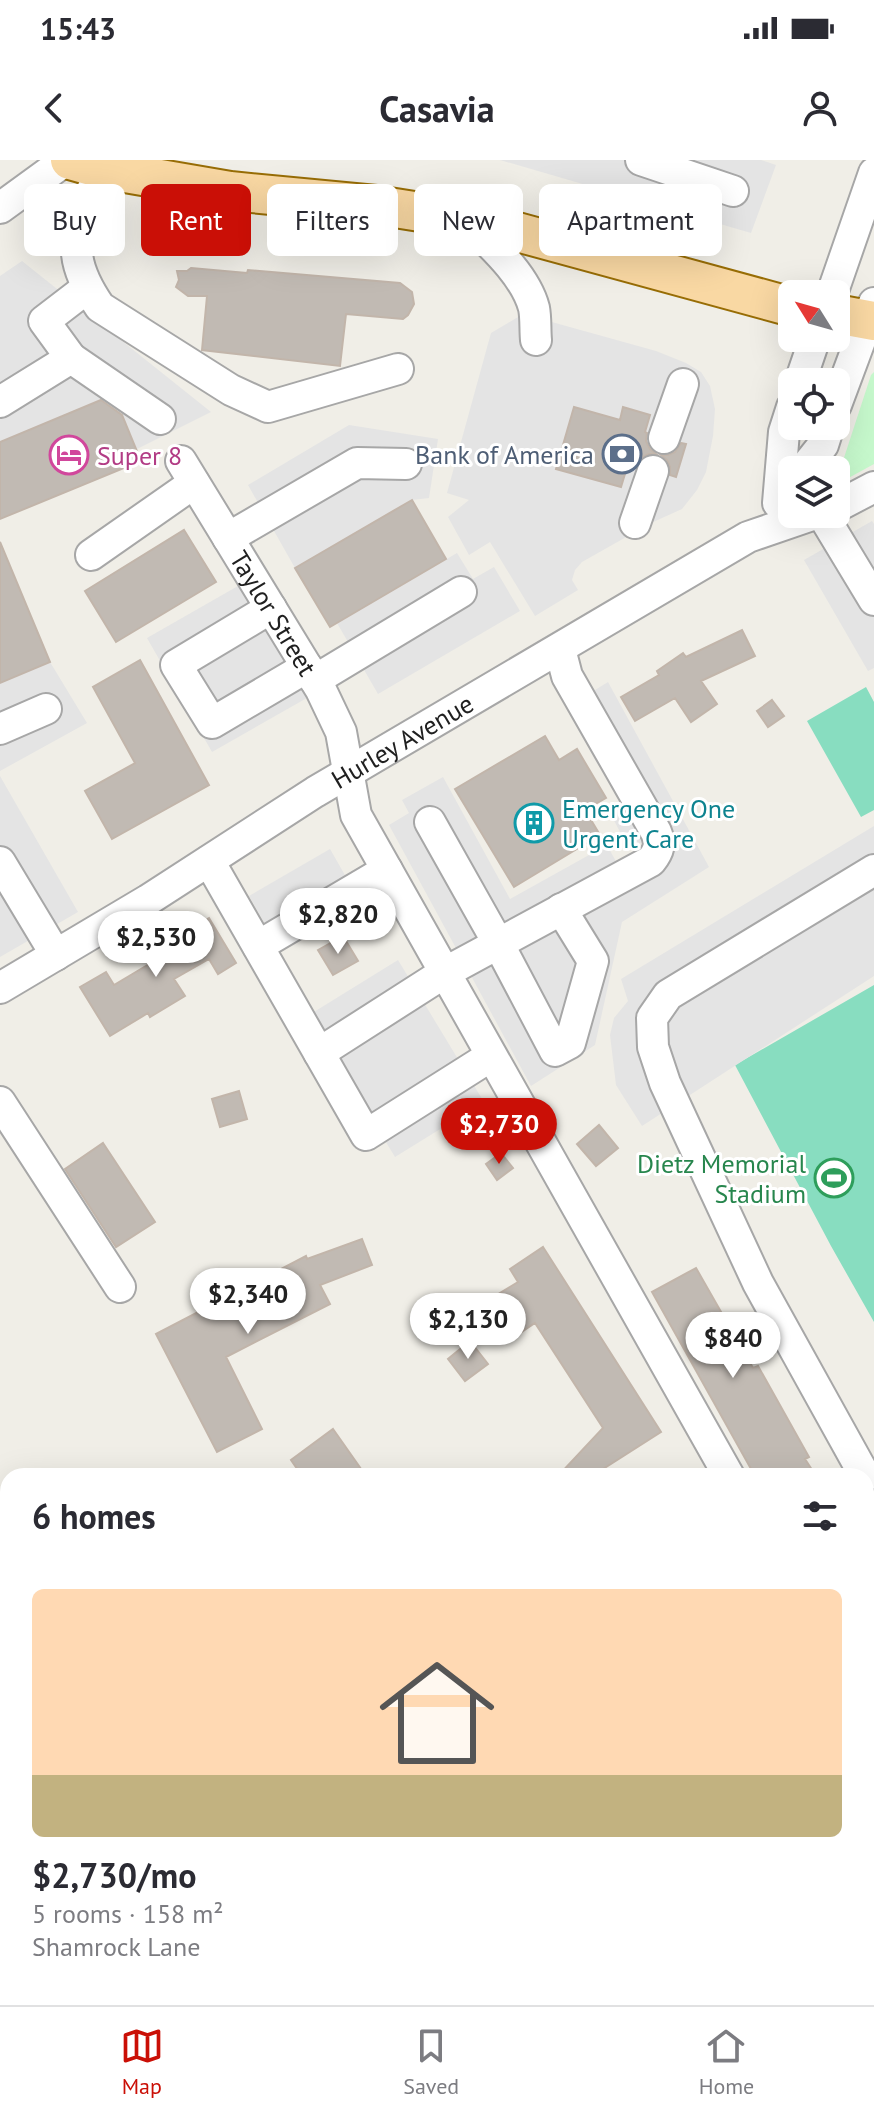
<!DOCTYPE html>
<html lang="en">
<head>
<meta charset="utf-8">
<style>
  :root { --surface:#fff; --page:#f7f7f7; --text:#2b2b33; --muted:#7c7c81; --line:#e1e1e2; --accent:#ca0f06 }
  body { margin:0; font-family:"PT Sans",sans-serif; background:var(--page); color:var(--text); height:100vh; display:flex; flex-direction:column; font-size:30px; white-space:nowrap }
  * { box-sizing:border-box; margin:0 }
  p { font-size:26px; color:var(--muted) }
  .icon { flex:none; width:44px; height:44px; fill:none; stroke:currentColor; stroke-width:2; stroke-linecap:round; stroke-linejoin:round }
  .map { position:relative; flex:1; overflow:hidden }
  .sheet { position:absolute; left:0px; top:1308px; width:874px; height:538px; display:flex; flex-direction:column; background:var(--surface); border-radius:24px 24px 0 0; box-shadow:0 8px 32px #0002 }
  .sheet>* { flex:none }
  .banner { position:absolute; left:24px; top:24px; width:826px; height:72px; display:flex; gap:16px }
  .needle { width:52px; rotate:307deg }
  .fabs { position:absolute; left:778px; top:120px; display:grid; gap:16px }
  .fabs a { display:grid; place-items:center; width:72px; height:72px; border-radius:12px; background:var(--surface); box-shadow:0 8px 32px #0002; font-size:40px }
  .price { position:absolute; translate:-50% -68px; padding:0 18px; border-radius:28px; background:#fff; color:#222; font-size:26px; line-height:52px; filter:drop-shadow(0 2px 4px #0008) }
  .price::after { content:''; position:absolute; left:50%; top:48px; width:24px; height:18px; margin-left:-12px; background:inherit; clip-path:polygon(0 0,100% 0,50% 100%) }
  .price.on { background:var(--accent); color:#fff }
  ul { padding:0; list-style:none }
  li { display:grid; align-content:center; gap:16px; height:424px; padding:0 32px }
  li span { display:grid; place-items:center; height:248px; border-radius:12px; color:#555 }
  li>.icon { margin-inline-start:auto }
  span .icon { width:144px; height:144px; fill:#fffc; stroke-width:1 }
  li b { font-size:34px }
  h2 { display:flex; justify-content:space-between; align-items:center; height:96px; padding:0 32px; font-size:34px }
  .tag { padding:0 28px; border-radius:12px; background:var(--surface); box-shadow:0 8px 32px #0002; font-size:28px; line-height:72px }
  .tag.on { background:var(--accent); color:#fff }
  .status { display:flex; justify-content:space-between; align-items:center; height:56px; padding:0 40px; background:var(--surface); direction:ltr }
  .status svg { height:22px; fill:currentColor }
  header { display:flex; justify-content:space-between; align-items:center; height:104px; padding:0 32px; background:var(--surface); font-size:36px; font-weight:800 }
  .tabs { display:flex; justify-content:space-around; align-items:center; height:112px; border-top:2px solid var(--line); background:var(--surface); font-size:22px; color:var(--muted) }
  .tabs a { display:grid; justify-items:center; gap:4px }
  .tabs .on { color:var(--accent) }
  .map>svg:first-child { display:block }
  .education { fill:#fdfee2 }
  .park { fill:#c6f8cc }
  .pitch { fill:#88ddc0 }
  .parking { fill:#e4e4e4 }
  .building { fill:#c1bab3; stroke:#c2b5aa; stroke-width:2 }
  .lines { fill:none; stroke-linecap:round; stroke-linejoin:round }
  .minor-casing { stroke:#a7a7a7; stroke-width:34 }
  .major-casing { stroke:#986d05; stroke-width:42 }
  .minor { stroke:#fff; stroke-width:30 }
  .major { stroke:#f9d8a3; stroke-width:38 }
  .labels { text-anchor:middle; dominant-baseline:central; stroke-width:6; stroke-linejoin:round; paint-order:stroke }
  .service-label { font-size:26px; fill:#4e5e75; stroke:#fff; text-anchor:end }
  .hotel-label { font-size:26px; fill:#b23c85; stroke:#fff; text-anchor:start }
  .street-label { font-size:26px; fill:#202020; stroke:#fff }
  .culture-label { font-size:26px; fill:#0d838f; stroke:#fff; text-anchor:start }
  .leisure-label { font-size:26px; fill:#27864d; stroke:#fff; text-anchor:end }
</style>
</head>
<body>
<div class="status"><b>15:43</b><svg viewBox="0 0 49 12"><path d="M0 12V9h3v3zM5 12V6h3v6zM10 12V3h3v9zM15 12V0h3v12zM26 1h20v11H26zM47 4h2v5h-2z"/></svg></div>
<header><svg class="icon" aria-label="back" viewBox="0 0 24 24"><path d="M15 5l-7 7 7 7"/></svg>Casavia<svg class="icon" aria-label="person" viewBox="0 0 24 24"><circle cx="12" cy="8" r="4"/><path d="M4 21q1-7 8-7t8 7"/></svg></header>
<div class="map">
<svg width="874" height="1845" viewBox="0 0 874 1845">
  <rect width="100%" height="100%" fill="#f0eee7"/>
  <!-- education -->
  <path class="education" d="M 134,1838 L 481,1838 L 484,1845 L 132,1845 Z"/>
  <!-- park -->
  <path class="park" d="M 874,212 L 874,304 L 843,321 L 838,316 L 871,215 Z
    M 874,1777 L 874,1845 L 841,1845 L 842,1838 L 866,1838 L 866,1788 Z"/>
  <!-- pitch -->
  <path class="pitch" d="M 866,527 L 874,542 L 874,650 L 861,657 L 807,561 Z
    M 874,825 L 874,1162 L 831,1086 L 735,905 Z"/>
  <!-- parking -->
  <path class="parking" d="M 500,0 L 761,0 L 776,5 L 751,73 Z
    M 22,101 L 211,252 L 137,289 L 114,235 L 0,282 L 0,116 Z
    M 523,154 L 656,191 L 686,203 L 701,212 L 710,226 L 715,249 L 713,276 L 706,312 L 697,330 L 682,349 L 651,363 L 582,402 L 575,410 L 572,420 L 578,430 L 535,456 L 490,382 L 469,395 L 448,357 L 469,340 L 447,333 L 491,173 Z
    M 349,265 L 438,279 L 429,338 L 412,340 L 295,408 L 248,325 Z
    M 872,361 L 874,364 L 874,508 L 868,511 L 804,400 Z
    M 457,393 L 473,419 L 494,407 L 520,451 L 378,534 L 337,463 Z
    M 252,418 L 321,530 L 212,592 L 147,478 Z
    M 50,502 L 87,563 L 0,611 L 0,523 Z
    M 608,522 L 709,707 L 622,762 L 595,885 L 531,926 L 389,665 L 409,653 L 402,640 L 443,617 L 510,739 L 607,685 L 619,707 L 653,689 L 648,679 L 629,689 L 608,649 L 622,641 L 612,621 L 598,605 L 566,548 Z
    M 0,616 L 78,752 L 0,797 Z
    M 874,666 L 874,816 L 642,966 L 616,925 L 610,875 L 614,858 L 628,841 L 621,819 Z
    M 330,689 L 346,717 L 265,764 L 249,736 Z
    M 398,800 L 484,942 L 395,997 L 309,855 Z"/>
  <!-- building -->
  <path class="building" d="M 191,108 L 247,113 L 248,110 L 400,123 L 412,132 L 414,144 L 408,155 L 403,159 L 346,154 L 340,206 L 202,190 L 207,136 L 188,136 L 176,127 L 179,120 L 177,111 L 187,111 Z
    M 101,240 L 122,255 L 141,301 L 0,359 L 0,282 Z
    M 574,247 L 620,260 L 623,247 L 650,255 L 645,272 L 647,273 L 646,281 L 650,289 L 656,294 L 649,294 L 642,297 L 636,306 L 628,304 L 621,327 L 556,309 Z
    M 681,283 L 686,284 L 676,317 L 670,315 L 670,307 L 667,300 L 661,295 L 668,295 L 675,292 Z
    M 412,340 L 446,399 L 330,467 L 295,408 Z
    M 184,370 L 216,422 L 116,482 L 85,431 Z
    M 0,382 L 50,502 L 0,523 Z
    M 742,470 L 755,496 L 701,521 L 717,544 L 691,562 L 675,538 L 635,561 L 621,537 L 659,515 L 657,511 L 683,493 L 686,497 Z
    M 140,500 L 209,625 L 112,679 L 85,631 L 135,603 L 93,527 Z
    M 772,540 L 784,556 L 768,567 L 757,551 Z
    M 545,576 L 559,600 L 577,589 L 606,638 L 585,650 L 600,675 L 514,727 L 455,629 Z
    M 209,758 L 236,803 L 218,814 L 209,799 L 174,819 L 185,836 L 150,857 L 148,853 L 110,876 L 80,827 L 106,812 L 114,825 L 176,788 L 171,780 Z
    M 343,776 L 358,801 L 333,815 L 318,790 Z
    M 239,931 L 247,959 L 220,967 L 212,939 Z
    M 599,965 L 618,988 L 596,1006 L 577,984 Z
    M 103,983 L 155,1062 L 116,1087 L 65,1009 Z
    M 501,993 L 513,1008 L 497,1020 L 486,1004 Z
    M 362,1079 L 372,1105 L 320,1125 L 330,1144 L 226,1197 L 262,1269 L 217,1292 L 156,1174 L 306,1096 L 307,1099 Z
    M 543,1087 L 661,1272 L 592,1316 L 558,1316 L 603,1268 L 535,1163 L 514,1177 L 490,1139 L 518,1122 L 510,1109 Z
    M 696,1108 L 753,1208 L 758,1206 L 809,1297 L 805,1299 L 816,1316 L 755,1316 L 652,1132 Z
    M 470,1181 L 488,1204 L 465,1221 L 448,1199 Z
    M 333,1269 L 366,1316 L 302,1316 L 291,1300 Z"/>
  <g class="lines">
    <!-- minor casing -->
    <g class="minor-casing">
      <g id="minor">
        <path d="M 112,0 C 93,18 74,68 77,94 C 79,113 89,131 100,147 L 231,230 L 268,247 L 398,209"/>
        <path d="M 641,0 L 733,31"/>
        <path d="M 0,48 L 66,0"/>
        <path d="M 465,59 C 489,83 525,114 534,148 C 536,158 535,170 536,180"/>
        <path d="M 832,134 L 874,13"/>
        <path d="M 71,198 L 160,259"/>
        <path d="M 800,222 L 815,178"/>
        <path d="M 0,242 L 71,198 L 44,161 L 87,128"/>
        <path d="M 836,245 L 874,143"/>
        <path d="M 664,278 L 683,224"/>
        <path id="s1" d="M 181,301 L 321,530 L 341,572 L 356,655 L 729,1316"/>
        <path d="M 803,310 L 823,285 L 829,266"/>
        <path d="M 778,343 L 784,272 L 792,247"/>
        <path d="M 836,347 L 874,327"/>
        <path d="M 822,354 L 874,440"/>
        <path d="M 635,363 L 653,311"/>
        <path d="M 228,378 L 357,303 L 406,304"/>
        <path d="M 91,395 L 194,323"/>
        <path d="M 271,448 L 176,505 L 212,563 L 307,507"/>
        <path d="M 315,520 L 461,432"/>
        <path d="M 0,569 L 46,549"/>
        <path d="M 430,662 L 498,783 L 555,891 L 570,883 L 593,801 L 561,749"/>
        <path d="M 209,701 L 366,975 L 491,896"/>
        <path d="M 0,702 L 56,795"/>
        <path d="M 258,786 L 387,710"/>
        <path id="s2" d="M 0,828 L 148,740 L 315,632 L 748,377 L 815,354"/>
        <path d="M 319,893 L 444,813 L 651,701 C 659,691 661,684 656,672 L 567,516 L 560,489"/>
        <path d="M 0,942 L 120,1127"/>
        <path d="M 865,1316 L 758,1123 L 665,923 L 653,887 L 652,858 L 668,835 L 874,710"/>
      </g>
    </g>
    <!-- major casing -->
    <g class="major-casing">
      <path id="major" d="M 70,0 L 102,9 L 230,31 L 376,45 L 477,61 L 792,147
        M 836,154 L 874,161"/>
    </g>
    <!-- minor -->
    <use href="#minor" class="minor"/>
    <!-- major -->
    <use href="#major" class="major"/>
  </g>
  <!-- icons -->
  <defs>
    <g id="bank-ring" transform="scale(2)"><circle r="9.5" fill="#fff" stroke="#5c6f8a" stroke-width="1.5"/><path d="M-6-4H6V4H-6ZM0-2.3a2.3 2.3 0 1 0 0 4.6a2.3 2.3 0 1 0 0-4.6Z" fill="#5c6f8a"/></g>
    <g id="hotel-ring" transform="scale(2)"><circle r="9.5" fill="#fff" stroke="#d1479c" stroke-width="1.5"/><path d="M-6-4.5h1.5V1H6V5H4.5V3h-9V5H-6ZM-4 0a1.8 1.8 0 1 1 3.6 0ZM.5 0V-2.5h3Q6-2.5 6 0Z" fill="#d1479c"/></g>
    <g id="building-ring" transform="scale(2)"><circle r="9.5" fill="#fff" stroke="#0f9aa8" stroke-width="1.5"/><path d="M-4-6H4V6H1V3H-1V6H-4ZM-2.5-4.3h1.7v1.8h-1.7ZM.8-4.3h1.7v1.8H.8ZM-2.5-1h1.7V.8h-1.7ZM.8-1h1.7V.8H.8Z" fill="#0f9aa8"/></g>
    <g id="stadium-ring" transform="scale(2)"><circle r="9.5" fill="#fff" stroke="#2e9e5b" stroke-width="1.5"/><path d="M0-5a6.5 5 0 1 0 0 10a6.5 5 0 1 0 0-10ZM-3.5-1.8h7v3.6h-7Z" fill="#2e9e5b"/></g>
  </defs>
  <g fill-rule="evenodd">
    <use href="#bank-ring" x="622" y="294"/>
    <use href="#hotel-ring" x="69" y="295"/>
    <use href="#building-ring" x="534" y="663"/>
    <use href="#stadium-ring" x="834" y="1018"/>
  </g>
  <g class="labels">
    <!-- service labels -->
    <g class="service-label">
      <text x="594" y="294">Bank of America</text>
    </g>
    <!-- hotel labels -->
    <g class="hotel-label">
      <text x="97" y="295">Super 8</text>
    </g>
    <!-- street labels -->
    <g class="street-label">
      <text stroke="none"><textPath href="#s1" startOffset="178">Taylor Street</textPath></text>
      <text stroke="none"><textPath href="#s2" startOffset="472">Hurley Avenue</textPath></text>
    </g>
    <!-- culture labels -->
    <g class="culture-label">
      <text x="562" y="648">Emergency One<tspan x="562" dy="30">Urgent Care</tspan></text>
    </g>
    <!-- leisure labels -->
    <g class="leisure-label">
      <text x="806" y="1003">Dietz Memorial<tspan x="806" dy="30">Stadium</tspan></text>
    </g>
  </g>
</svg>
<div class="fabs">
<a><svg class="needle" viewBox="-14 -14 28 28"><path d="M0-13l5 13h-10z" fill="#e53935"/><path d="M0 13l5-13h-10z" fill="#7c7c81"/></svg></a>
<a><svg class="icon" aria-label="locate" viewBox="0 0 24 24"><circle cx="12" cy="12" r="6"/><path d="M12 2v4M12 18v4M2 12h4M18 12h4"/></svg></a>
<a><svg class="icon" aria-label="layers" viewBox="0 0 24 24"><path d="M12 4l9 5-9 5-9-5zM3 14l9 5 9-5"/></svg></a>
</div>
<b class="price" style="left:338px;top:796px">$2,820</b>
<b class="price" style="left:156px;top:819px">$2,530</b>
<b class="price on" style="left:499px;top:1006px">$2,730</b>
<b class="price" style="left:248px;top:1176px">$2,340</b>
<b class="price" style="left:468px;top:1201px">$2,130</b>
<b class="price" style="left:733px;top:1220px">$840</b>
<div class="banner">
<a class="tag">Buy</a>
<a class="tag on">Rent</a>
<a class="tag">Filters</a>
<a class="tag">New</a>
<a class="tag">Apartment</a>
</div>
<section class="sheet">
<h2>6 homes<svg class="icon" aria-label="filters" viewBox="0 0 24 24"><path d="M4 7h16M4 17h16"/><circle cx="9" cy="7" r="2"/><circle cx="15" cy="17" r="2"/></svg></h2>
<ul>
<li><span style="background:linear-gradient(#ffd9b3 75%,#c2b280 0)"><svg class="icon" aria-label="home" viewBox="0 0 24 24"><path d="M3 11l9-7 9 7M6 9v11h12V9"/></svg></span><div><b>$2,730/mo</b><p>5 rooms · 158 m²</p><p>Shamrock Lane</p></div></li>
</ul>
</section>
</div>
<nav class="tabs">
<a class="on"><svg class="icon" aria-label="map" viewBox="0 0 24 24"><path d="M3 6l6-2 6 2 6-2v14l-6 2-6-2-6 2zM9 4v14M15 6v14"/></svg>Map</a>
<a><svg class="icon" aria-label="saved" viewBox="0 0 24 24"><path d="M7 4h10v16l-5-4-5 4z"/></svg>Saved</a>
<a><svg class="icon" aria-label="home" viewBox="0 0 24 24"><path d="M3 11l9-7 9 7M6 9v11h12V9"/></svg>Home</a>
</nav>
</body>
</html>
